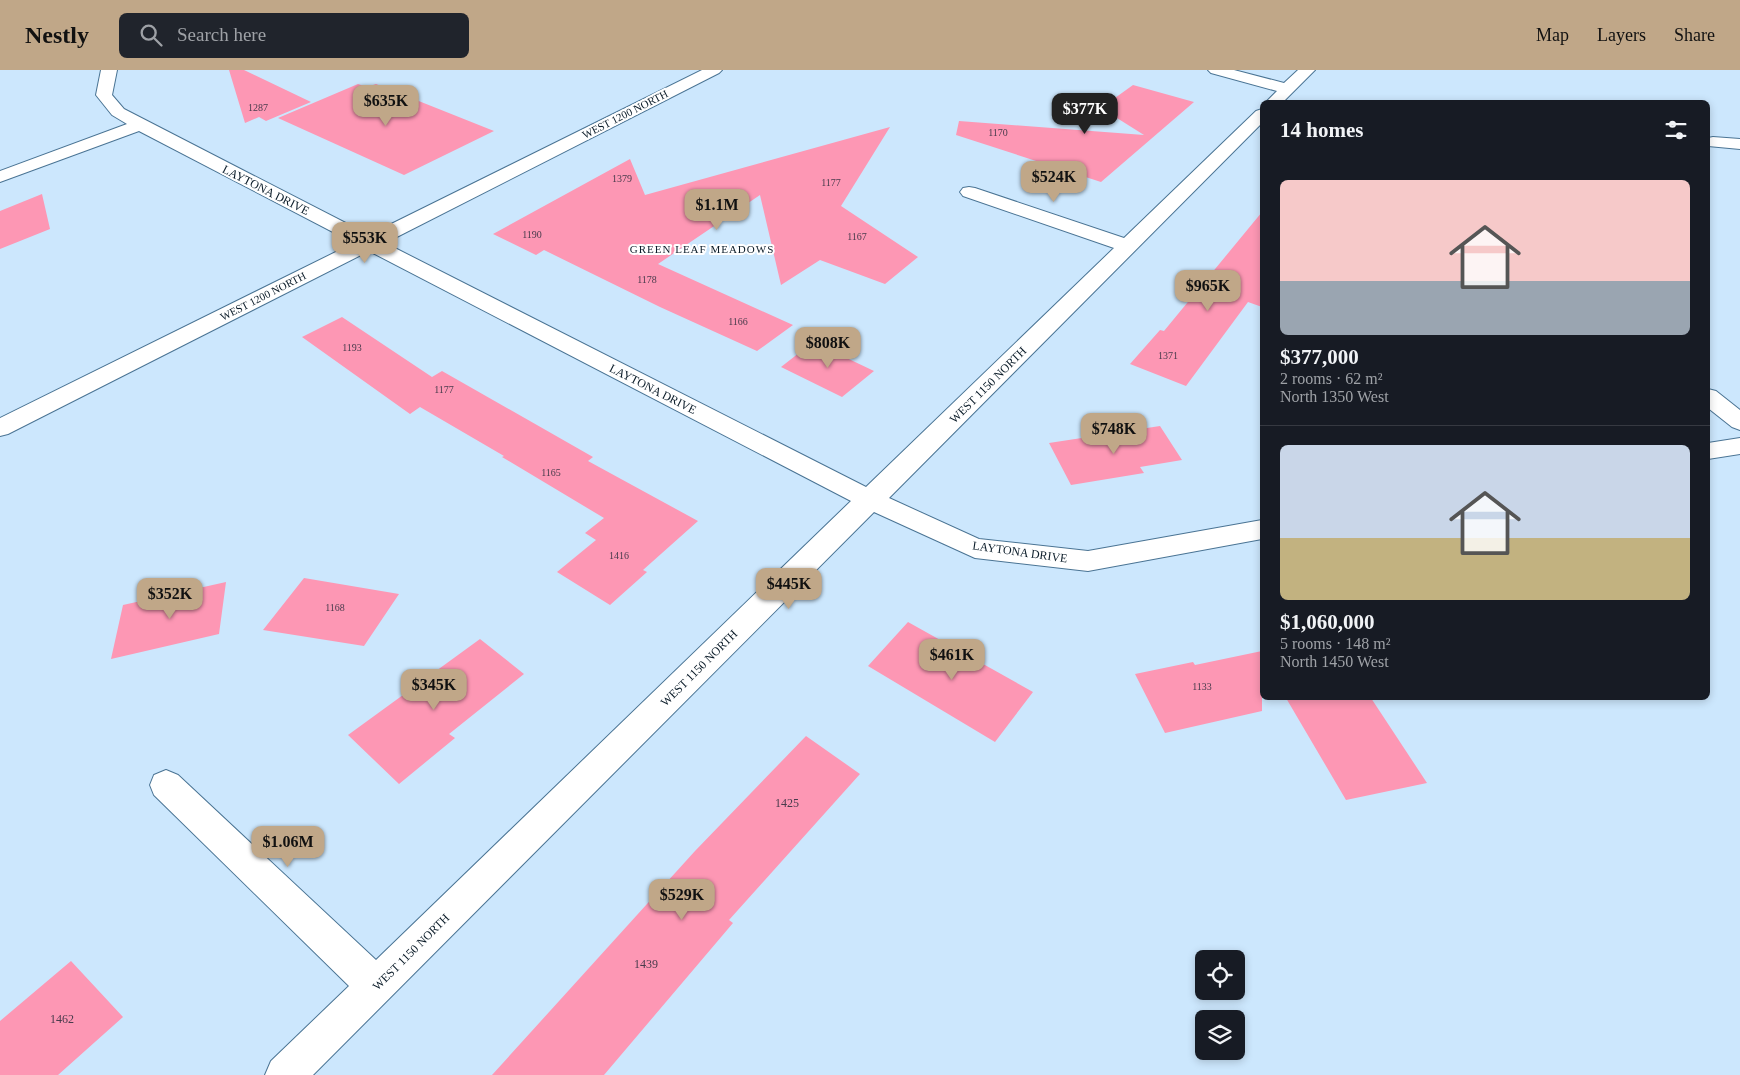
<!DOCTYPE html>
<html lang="en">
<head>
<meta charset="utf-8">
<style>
  :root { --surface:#171b24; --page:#20242c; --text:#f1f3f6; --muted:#9ea1a6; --line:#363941; --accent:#c0a788 }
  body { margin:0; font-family:"Times New Roman",serif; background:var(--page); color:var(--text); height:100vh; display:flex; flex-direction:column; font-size:19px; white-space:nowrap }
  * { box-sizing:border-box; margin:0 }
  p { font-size:16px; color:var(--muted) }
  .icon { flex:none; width:28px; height:28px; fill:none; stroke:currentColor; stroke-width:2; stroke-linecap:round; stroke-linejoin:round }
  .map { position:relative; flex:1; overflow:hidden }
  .drawer { position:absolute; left:1260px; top:30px; width:450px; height:600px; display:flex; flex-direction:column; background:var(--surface); border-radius:8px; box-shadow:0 2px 8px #0003 }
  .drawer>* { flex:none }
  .fabs { position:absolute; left:1195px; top:880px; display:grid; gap:10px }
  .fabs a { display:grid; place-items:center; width:50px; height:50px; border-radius:8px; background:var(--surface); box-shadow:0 2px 8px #0003; font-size:25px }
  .price { position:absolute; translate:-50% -42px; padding:0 11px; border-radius:10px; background:var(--accent); color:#111; font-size:16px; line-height:32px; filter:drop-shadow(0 1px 2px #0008) }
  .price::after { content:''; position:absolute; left:50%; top:30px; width:15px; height:11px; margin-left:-8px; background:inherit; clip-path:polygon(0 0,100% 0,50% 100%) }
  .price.active { background:#222; color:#fff }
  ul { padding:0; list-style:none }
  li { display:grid; align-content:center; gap:10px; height:265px; padding:0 20px }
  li+li { border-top:1px solid var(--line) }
  li span { display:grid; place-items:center; height:155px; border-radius:8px; color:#555 }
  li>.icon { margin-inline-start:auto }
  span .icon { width:90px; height:90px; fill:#fffc; stroke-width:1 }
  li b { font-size:21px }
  h2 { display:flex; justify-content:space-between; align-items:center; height:60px; padding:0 20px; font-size:21px }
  header { display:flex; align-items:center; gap:30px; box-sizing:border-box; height:70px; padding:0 25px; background:var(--accent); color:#111 }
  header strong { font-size:24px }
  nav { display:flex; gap:28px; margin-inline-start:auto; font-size:18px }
  .search { width:350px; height:45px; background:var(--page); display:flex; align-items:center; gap:12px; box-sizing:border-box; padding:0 18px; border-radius:8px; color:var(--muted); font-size:19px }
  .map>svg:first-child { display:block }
  .building { fill:#fd97b4 }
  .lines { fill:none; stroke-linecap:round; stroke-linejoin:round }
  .street-casing { stroke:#4a7494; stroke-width:2 }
  .street { fill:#fff; fill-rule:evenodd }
  .labels { text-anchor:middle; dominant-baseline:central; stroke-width:4; stroke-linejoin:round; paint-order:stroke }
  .number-label { font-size:10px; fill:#483b4c }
  .far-street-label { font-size:11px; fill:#0b1c29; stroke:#fff }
  .far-neighbourhood-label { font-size:11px; letter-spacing:1px; fill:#0b1c29; stroke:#fff }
  .street-label { font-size:12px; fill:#0b1c29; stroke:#fff }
  .near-number-label { font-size:12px; fill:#483b4c }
</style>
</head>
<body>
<header>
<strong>Nestly</strong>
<div class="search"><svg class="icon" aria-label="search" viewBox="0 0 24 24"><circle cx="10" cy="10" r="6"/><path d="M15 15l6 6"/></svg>Search here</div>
<nav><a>Map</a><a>Layers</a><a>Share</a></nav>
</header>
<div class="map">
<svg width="1740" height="1005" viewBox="0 0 1740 1005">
  <rect width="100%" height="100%" fill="#cce7fd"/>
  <!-- building -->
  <path class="building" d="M 229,0 L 244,0 L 311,32 L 266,51 L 259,47 L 245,53 Z
    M 358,14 L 367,17 L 376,14 L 494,61 L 404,105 L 278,48 Z
    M 1133,15 L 1194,32 L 1101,112 L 956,65 L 959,51 L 1144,65 L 1101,38 Z
    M 890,57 L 841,136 L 918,187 L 885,214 L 820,190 L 781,215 L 760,125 L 658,194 L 793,255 L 757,281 L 660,237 L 544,180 L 536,185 L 493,164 L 630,89 L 645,125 Z
    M 42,124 L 50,159 L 0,179 L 0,141 Z
    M 1262,142 L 1262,237 L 1248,232 L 1186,316 L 1130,294 L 1160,260 L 1164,261 Z
    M 342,247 L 432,307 L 442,301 L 593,387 L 588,391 L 698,451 L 643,500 L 647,502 L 610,535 L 557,502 L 596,470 L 585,463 L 604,448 L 502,387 L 504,386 L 420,337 L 410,344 L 302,267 Z
    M 813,272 L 874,301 L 842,327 L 781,297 Z
    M 1160,356 L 1182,390 L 1140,397 L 1144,403 L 1071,415 L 1049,373 Z
    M 304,508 L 399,524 L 364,576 L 263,560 Z
    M 226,512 L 219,564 L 111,589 L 123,535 Z
    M 908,552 L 1033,622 L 995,672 L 868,596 Z
    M 480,569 L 524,604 L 449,664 L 455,668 L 399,714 L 348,665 Z
    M 1262,581 L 1262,641 L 1165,663 L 1135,604 L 1193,592 L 1195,595 Z
    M 1286,628 L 1371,628 L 1427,713 L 1346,730 Z
    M 806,666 L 860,704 L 729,850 L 733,853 L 604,1005 L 492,1005 L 695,781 Z
    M 71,891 L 123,947 L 58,1005 L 0,1005 L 0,951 Z"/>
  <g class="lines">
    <!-- street casing -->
    <g class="street-casing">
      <path id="street" d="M 101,0 L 117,0 L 112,25 L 124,39 L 369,165 L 702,0 L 722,0 L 719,3 L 385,173 L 866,417 L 1114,178 L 963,126 L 960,122 L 963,118 L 969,117 L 975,118 L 1124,168 L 1256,41 L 1262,39 L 1262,53 L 889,428 L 979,469 L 1088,481 L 1262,450 L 1262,469 L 1088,501 L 975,488 L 874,442 L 313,1005 L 265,1005 L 271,991 L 349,916 L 154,725 L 150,715 L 154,705 L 166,700 L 178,705 L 376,890 L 851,431 L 369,181 L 8,364 L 0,366 L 0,348 L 354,173 L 139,61 L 0,112 L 0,101 L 127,54 L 112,45 L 96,25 Z
        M 1208,0 L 1234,0 L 1284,13 L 1298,0 L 1315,0 L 1283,32 L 1267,31 L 1277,21 L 1211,3 Z
        M 1713,67 L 1740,69 L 1740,79 L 1708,76 L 1708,68 Z
        M 1708,319 L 1716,321 L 1740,340 L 1740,360 L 1732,357 L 1708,338 Z
        M 1740,368 L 1740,384 L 1708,389 L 1708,373 Z"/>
    </g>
    <!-- street -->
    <use href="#street" class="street"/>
  </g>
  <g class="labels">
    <!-- number labels -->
    <g class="number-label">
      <text x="258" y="37">1287</text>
      <text x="998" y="62">1170</text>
      <text x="622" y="108">1379</text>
      <text x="831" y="112">1177</text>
      <text x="532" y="164">1190</text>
      <text x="857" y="166">1167</text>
      <text x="647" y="209">1178</text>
      <text x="738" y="251">1166</text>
      <text x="352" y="277">1193</text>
      <text x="1168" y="285">1371</text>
      <text x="444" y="319">1177</text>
      <text x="551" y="402">1165</text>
      <text x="619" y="485">1416</text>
      <text x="335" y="537">1168</text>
      <text x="1202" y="616">1133</text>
    </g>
    <!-- far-street labels -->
    <g class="far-street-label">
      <text transform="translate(625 44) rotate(-27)">WEST 1200 NORTH</text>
      <text transform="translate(263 226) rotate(-27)">WEST 1200 NORTH</text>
    </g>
    <!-- far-neighbourhood labels -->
    <g class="far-neighbourhood-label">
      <text x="702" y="179">GREEN LEAF MEADOWS</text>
    </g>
    <!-- street labels -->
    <g class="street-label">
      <text transform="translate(266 120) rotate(27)">LAYTONA DRIVE</text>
      <text transform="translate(988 315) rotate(-45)">WEST 1150 NORTH</text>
      <text transform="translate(653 319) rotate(27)">LAYTONA DRIVE</text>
      <text transform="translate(1020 482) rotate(8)">LAYTONA DRIVE</text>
      <text transform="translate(699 598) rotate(-45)">WEST 1150 NORTH</text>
      <text transform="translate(411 882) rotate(-45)">WEST 1150 NORTH</text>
    </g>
    <!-- near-number labels -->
    <g class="near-number-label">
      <text x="787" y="733">1425</text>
      <text x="646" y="894">1439</text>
      <text x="62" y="949">1462</text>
    </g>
  </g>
</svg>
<div class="fabs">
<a><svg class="icon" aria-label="locate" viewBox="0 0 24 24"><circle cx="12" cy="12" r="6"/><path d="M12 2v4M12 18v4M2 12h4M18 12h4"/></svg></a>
<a><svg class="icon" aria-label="layers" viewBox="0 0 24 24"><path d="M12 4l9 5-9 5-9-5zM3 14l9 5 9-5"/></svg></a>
</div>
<b class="price" style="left:386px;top:57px">$635K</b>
<b class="price active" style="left:1085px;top:65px">$377K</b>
<b class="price" style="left:1054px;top:133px">$524K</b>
<b class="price" style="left:717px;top:161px">$1.1M</b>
<b class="price" style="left:365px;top:194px">$553K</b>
<b class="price" style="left:1208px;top:242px">$965K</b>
<b class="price" style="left:828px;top:299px">$808K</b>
<b class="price" style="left:1114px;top:385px">$748K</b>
<b class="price" style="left:789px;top:540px">$445K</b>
<b class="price" style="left:170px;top:550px">$352K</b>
<b class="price" style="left:952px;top:611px">$461K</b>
<b class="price" style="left:434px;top:641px">$345K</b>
<b class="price" style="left:288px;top:798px">$1.06M</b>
<b class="price" style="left:682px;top:851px">$529K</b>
<section class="drawer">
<h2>14 homes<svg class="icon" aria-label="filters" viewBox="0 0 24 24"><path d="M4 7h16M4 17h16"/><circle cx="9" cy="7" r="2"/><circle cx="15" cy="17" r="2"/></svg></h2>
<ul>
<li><span style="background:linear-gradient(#f6c9c9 65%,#9aa5b1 0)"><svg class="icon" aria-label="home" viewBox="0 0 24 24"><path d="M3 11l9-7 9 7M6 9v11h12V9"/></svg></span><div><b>$377,000</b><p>2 rooms · 62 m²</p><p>North 1350 West</p></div></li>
<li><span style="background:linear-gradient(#c9d6e8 60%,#c2b280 0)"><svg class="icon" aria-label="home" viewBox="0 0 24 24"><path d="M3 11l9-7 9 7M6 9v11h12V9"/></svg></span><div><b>$1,060,000</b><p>5 rooms · 148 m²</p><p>North 1450 West</p></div></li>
</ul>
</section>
</div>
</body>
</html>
